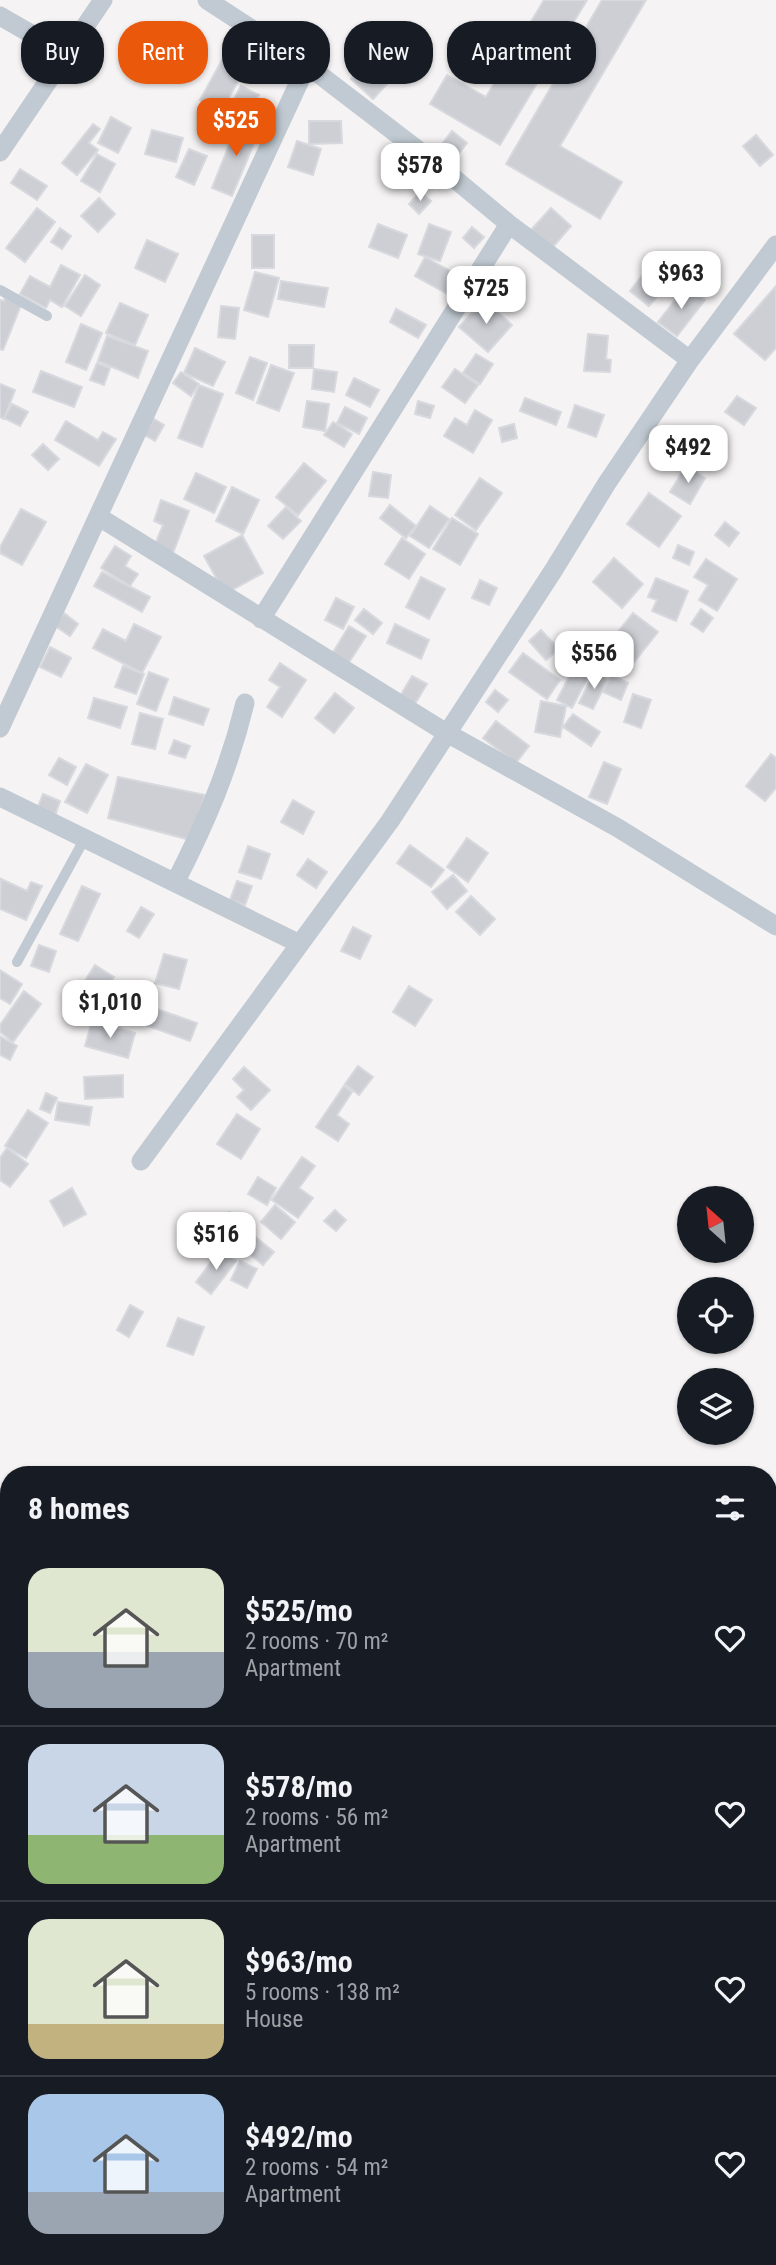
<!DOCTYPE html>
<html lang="en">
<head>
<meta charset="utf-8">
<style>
  :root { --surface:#171b24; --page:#20242c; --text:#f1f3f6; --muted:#9ea1a6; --line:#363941; --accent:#ea580c }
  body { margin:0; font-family:"Roboto Condensed",sans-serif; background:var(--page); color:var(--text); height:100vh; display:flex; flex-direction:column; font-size:26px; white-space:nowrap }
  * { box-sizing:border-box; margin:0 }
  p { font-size:23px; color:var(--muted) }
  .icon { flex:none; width:38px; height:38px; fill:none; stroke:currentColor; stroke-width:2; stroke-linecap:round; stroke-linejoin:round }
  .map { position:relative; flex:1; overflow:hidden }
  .details { position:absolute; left:0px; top:1466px; width:777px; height:800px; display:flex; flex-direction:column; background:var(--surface); border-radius:28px 28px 0 0; box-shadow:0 2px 5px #0004 }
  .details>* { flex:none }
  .banner { position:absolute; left:21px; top:21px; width:735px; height:63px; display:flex; gap:14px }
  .needle { width:46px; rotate:333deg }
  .fabs { position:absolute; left:677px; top:1186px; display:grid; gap:14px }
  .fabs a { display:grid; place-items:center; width:77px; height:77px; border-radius:50%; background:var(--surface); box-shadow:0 2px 5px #0004; font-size:35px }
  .price { position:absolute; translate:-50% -60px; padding:0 16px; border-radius:14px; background:#fff; color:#222; font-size:23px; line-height:46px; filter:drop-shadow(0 2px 4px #0008) }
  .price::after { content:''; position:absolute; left:50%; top:42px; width:21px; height:16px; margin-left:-10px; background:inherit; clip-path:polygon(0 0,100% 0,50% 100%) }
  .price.current { background:var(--accent); color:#fff }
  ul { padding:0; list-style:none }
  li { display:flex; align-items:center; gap:21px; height:175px; padding:0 28px }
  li+li { border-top:2px solid var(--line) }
  li span { display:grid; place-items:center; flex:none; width:196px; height:140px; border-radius:21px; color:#555 }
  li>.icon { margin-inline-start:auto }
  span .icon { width:84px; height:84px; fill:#fffc; stroke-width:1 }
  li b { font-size:30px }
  h2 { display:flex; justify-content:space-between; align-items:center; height:84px; padding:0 28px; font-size:30px }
  .tag { padding:0 24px; border-radius:28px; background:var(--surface); box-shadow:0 2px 5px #0004; font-size:24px; line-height:63px }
  .tag.current { background:var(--accent); color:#fff }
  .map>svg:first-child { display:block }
  .building { fill:#cdcfd5; stroke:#d7d9de; stroke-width:2 }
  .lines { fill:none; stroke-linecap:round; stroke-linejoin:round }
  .lane { stroke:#c1cad2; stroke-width:10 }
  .street { stroke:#c1cad2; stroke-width:19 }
</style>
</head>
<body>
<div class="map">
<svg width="776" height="2265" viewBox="0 0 776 2265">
  <rect width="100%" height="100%" fill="#f5f3f3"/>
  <!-- building -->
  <path class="building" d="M 544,0 L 587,0 L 500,145 L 430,104 L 447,75 L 486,97 Z
    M 602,0 L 646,0 L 560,146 L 622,182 L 600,219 L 506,164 Z
    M 228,49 L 249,61 L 221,112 L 200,100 Z
    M 365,64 L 387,84 L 373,99 L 351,79 Z
    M 241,86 L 259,95 L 245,119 L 228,110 Z
    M 111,117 L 131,128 L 118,153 L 98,143 Z
    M 239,120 L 260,129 L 232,196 L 212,188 Z
    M 309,121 L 341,121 L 342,143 L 309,144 Z
    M 93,124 L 100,129 L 89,143 L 98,150 L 77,175 L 62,163 Z
    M 152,130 L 183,138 L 176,162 L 145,154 Z
    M 452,131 L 467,143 L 453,161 L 438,149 Z
    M 756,135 L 773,155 L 760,166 L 743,146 Z
    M 297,141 L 321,149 L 313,175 L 288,167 Z
    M 189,149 L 207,156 L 194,185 L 176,177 Z
    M 97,154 L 115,164 L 100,192 L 81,181 Z
    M 20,169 L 47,186 L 37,200 L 11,183 Z
    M 420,192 L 431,201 L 419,214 L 409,204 Z
    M 99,198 L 115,214 L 98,232 L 81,216 Z
    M 37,208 L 55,222 L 25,262 L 6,248 Z
    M 551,208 L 571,226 L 552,248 L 531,230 Z
    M 378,224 L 407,235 L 398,258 L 369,247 Z
    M 429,224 L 451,232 L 440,261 L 418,254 Z
    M 472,227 L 484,237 L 474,248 L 463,238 Z
    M 60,228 L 71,236 L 62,249 L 51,242 Z
    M 252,235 L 274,235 L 274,268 L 252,268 Z
    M 147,240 L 178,254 L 165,282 L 135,268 Z
    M 425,257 L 461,277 L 451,296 L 415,276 Z
    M 61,265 L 80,275 L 62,307 L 50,300 L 46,308 L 20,294 L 30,276 L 50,287 Z
    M 650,265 L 670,281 L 649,306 L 630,291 Z
    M 700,267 L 712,280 L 702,290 L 690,278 Z
    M 255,272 L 279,278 L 268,317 L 244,310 Z
    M 85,275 L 100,285 L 81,316 L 65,306 Z
    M 281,281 L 328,288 L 324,307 L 278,299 Z
    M 686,286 L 705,300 L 677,336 L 658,322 Z
    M 776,286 L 776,348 L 765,360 L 734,334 Z
    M 5,298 L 21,305 L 3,350 L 0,349 L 0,300 L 4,301 Z
    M 484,300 L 512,325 L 488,352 L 459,327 Z
    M 120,303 L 148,315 L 135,345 L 106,333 Z
    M 221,306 L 239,308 L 235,339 L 218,337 Z
    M 396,309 L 426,325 L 418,338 L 390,322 Z
    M 81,324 L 102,333 L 86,370 L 66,362 Z
    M 588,334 L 608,336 L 606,359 L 611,360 L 610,372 L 584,371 Z
    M 107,336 L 148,351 L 138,378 L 98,361 Z
    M 289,345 L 314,345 L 313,368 L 289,368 Z
    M 195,348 L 225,362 L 213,386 L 184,373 Z
    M 476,354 L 493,364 L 480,384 L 463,373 Z
    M 250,357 L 267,363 L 253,400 L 236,393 Z
    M 97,363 L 110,368 L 104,385 L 90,380 Z
    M 271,365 L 294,373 L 279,411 L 257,403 Z
    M 314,369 L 337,372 L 334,392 L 312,389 Z
    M 455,369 L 478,385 L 465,403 L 442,387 Z
    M 41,371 L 82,387 L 74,407 L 33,392 Z
    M 181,372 L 199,384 L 191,396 L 173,383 Z
    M 354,378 L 379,390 L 370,407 L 346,395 Z
    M 0,384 L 15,390 L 4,419 L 0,417 Z
    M 199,385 L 223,394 L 202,447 L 178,438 Z
    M 737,396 L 756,408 L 744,425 L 725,412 Z
    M 525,398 L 561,412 L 556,425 L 520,411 Z
    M 307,401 L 329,404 L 325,431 L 303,427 Z
    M 418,401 L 434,406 L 430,418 L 415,414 Z
    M 12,404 L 28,412 L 20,426 L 4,418 Z
    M 575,405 L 604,415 L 596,437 L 568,427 Z
    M 345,407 L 367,418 L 359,434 L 337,423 Z
    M 475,410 L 492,420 L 473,453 L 444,436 L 455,418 L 467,425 Z
    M 154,419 L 164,425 L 155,441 L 144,435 Z
    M 66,421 L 98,440 L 103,432 L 116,439 L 99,466 L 55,440 Z
    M 333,422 L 352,434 L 344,447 L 324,435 Z
    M 514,424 L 517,438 L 502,442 L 499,428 Z
    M 43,444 L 59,459 L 48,470 L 32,455 Z
    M 703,444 L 717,458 L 706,470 L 691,456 Z
    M 304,463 L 326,481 L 298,515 L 276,497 Z
    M 686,466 L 705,478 L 690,504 L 670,492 Z
    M 373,472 L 391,475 L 388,498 L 369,496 Z
    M 196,473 L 226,487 L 214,513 L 184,499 Z
    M 480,478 L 502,493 L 476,530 L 455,515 Z
    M 232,487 L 259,500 L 243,534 L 216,521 Z
    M 649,493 L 681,516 L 659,547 L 627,524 Z
    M 161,500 L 189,511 L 173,553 L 154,547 L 163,525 L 154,521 Z
    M 390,505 L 416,526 L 406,538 L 380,518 Z
    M 430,506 L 449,519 L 429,548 L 410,536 Z
    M 286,507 L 301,521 L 283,539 L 268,526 Z
    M 21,509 L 46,522 L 22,565 L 0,553 L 0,547 Z
    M 452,518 L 478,534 L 460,565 L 433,549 Z
    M 725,522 L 739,533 L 729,546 L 715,535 Z
    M 242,535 L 263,573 L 225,594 L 204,556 Z
    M 402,538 L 425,554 L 409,579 L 385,564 Z
    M 678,545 L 694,552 L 689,565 L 673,558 Z
    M 115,546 L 131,556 L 125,566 L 138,574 L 130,586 L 101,568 Z
    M 614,558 L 643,584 L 622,608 L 593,582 Z
    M 706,559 L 737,579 L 717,611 L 699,600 L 708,585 L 694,577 Z
    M 102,572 L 150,597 L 142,612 L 94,586 Z
    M 421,577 L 445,589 L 429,619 L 406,607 Z
    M 656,578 L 688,591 L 676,621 L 652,611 L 657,600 L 648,597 Z
    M 480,580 L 497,588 L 489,605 L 472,598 Z
    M 336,598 L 354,607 L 343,629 L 325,620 Z
    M 364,609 L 382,623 L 373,634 L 355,620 Z
    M 701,609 L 713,618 L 703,632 L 691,624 Z
    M 64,613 L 78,624 L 70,636 L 55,626 Z
    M 633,613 L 658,632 L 627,671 L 602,652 Z
    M 134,624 L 161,637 L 142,673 L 93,648 L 103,629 L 126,641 Z
    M 395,624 L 429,640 L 421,659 L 387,643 Z
    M 349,626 L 366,636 L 348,664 L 332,654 Z
    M 541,630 L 559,649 L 546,660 L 529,641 Z
    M 50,647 L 71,658 L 61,677 L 40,667 Z
    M 523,653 L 560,680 L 547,699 L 509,672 Z
    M 280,663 L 306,680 L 282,717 L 267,707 L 280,687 L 269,680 Z
    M 123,666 L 144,674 L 136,694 L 115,687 Z
    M 573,669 L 588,677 L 572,708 L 557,700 Z
    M 149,672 L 168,679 L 156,711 L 137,704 Z
    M 594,672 L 608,679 L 593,709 L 579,703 Z
    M 611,675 L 628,683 L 621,700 L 603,692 Z
    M 412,676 L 427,684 L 413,707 L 399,698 Z
    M 495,690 L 508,700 L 498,712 L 486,702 Z
    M 335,693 L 354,708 L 334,733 L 315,718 Z
    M 633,694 L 651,700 L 641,728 L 624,722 Z
    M 174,697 L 209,709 L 203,725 L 169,714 Z
    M 94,698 L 127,707 L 120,728 L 88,718 Z
    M 541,701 L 566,706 L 560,737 L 535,732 Z
    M 140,713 L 163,719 L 155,749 L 132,744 Z
    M 573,714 L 600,732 L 591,746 L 563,727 Z
    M 496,721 L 529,746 L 516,763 L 483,738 Z
    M 174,740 L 190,746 L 185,758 L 169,753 Z
    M 771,754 L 776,758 L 776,788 L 765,801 L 746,786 Z
    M 59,758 L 76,767 L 67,785 L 49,775 Z
    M 604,762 L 621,769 L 607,804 L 589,797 Z
    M 86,764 L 108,775 L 87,813 L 65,802 Z
    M 118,777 L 205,795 L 190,840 L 108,818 Z
    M 43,794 L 60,801 L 55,816 L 37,809 Z
    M 293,800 L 314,812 L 303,834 L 281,822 Z
    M 467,838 L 488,853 L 468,882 L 447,867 Z
    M 410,845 L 444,870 L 431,887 L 397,863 Z
    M 248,846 L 270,854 L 261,879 L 239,872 Z
    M 308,859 L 327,872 L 316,888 L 297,875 Z
    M 453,875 L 467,891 L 447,909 L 432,892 Z
    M 1,879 L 27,891 L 31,882 L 42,886 L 26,920 L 0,909 Z
    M 237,881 L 252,886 L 245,905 L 230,900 Z
    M 82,886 L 100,894 L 78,941 L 60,934 Z
    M 471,896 L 495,919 L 480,935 L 456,912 Z
    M 141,907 L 154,914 L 139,938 L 127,931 Z
    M 353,927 L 371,936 L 360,959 L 341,951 Z
    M 39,945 L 56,951 L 49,972 L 31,966 Z
    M 164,954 L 187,960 L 179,989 L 155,983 Z
    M 95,965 L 114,977 L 91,1013 L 72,1001 Z
    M 0,970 L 22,984 L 10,1004 L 0,998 Z
    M 113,984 L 135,1003 L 124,1017 L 101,998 Z
    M 409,986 L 432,1000 L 415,1026 L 393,1012 Z
    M 24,991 L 41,1004 L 13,1042 L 0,1032 L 0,1025 Z
    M 148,1006 L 197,1023 L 190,1041 L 142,1024 Z
    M 92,1021 L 135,1033 L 128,1058 L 85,1046 Z
    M 0,1036 L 17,1046 L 10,1060 L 0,1055 Z
    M 358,1066 L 373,1077 L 359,1095 L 345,1084 Z
    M 244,1067 L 270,1090 L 251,1110 L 237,1097 L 244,1090 L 233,1079 Z
    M 123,1075 L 123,1097 L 85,1099 L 84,1077 Z
    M 344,1086 L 352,1092 L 337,1115 L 349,1124 L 338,1141 L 316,1127 Z
    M 46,1093 L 57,1098 L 50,1113 L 40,1109 Z
    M 58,1102 L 92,1107 L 89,1125 L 55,1120 Z
    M 28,1110 L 48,1123 L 26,1158 L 5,1146 Z
    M 237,1114 L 260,1129 L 241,1159 L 217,1144 Z
    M 7,1148 L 28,1164 L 10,1187 L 0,1180 L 0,1158 Z
    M 302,1157 L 315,1166 L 299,1188 L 313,1198 L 298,1218 L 272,1200 Z
    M 258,1177 L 276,1188 L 267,1205 L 248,1194 Z
    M 72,1188 L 86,1214 L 64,1226 L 50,1201 Z
    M 275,1205 L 295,1222 L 281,1239 L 261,1222 Z
    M 335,1210 L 346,1220 L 336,1231 L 324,1221 Z
    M 229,1212 L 251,1224 L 236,1253 L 214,1241 Z
    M 253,1235 L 274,1252 L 263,1265 L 242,1248 Z
    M 221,1249 L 236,1261 L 211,1294 L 196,1282 Z
    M 240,1261 L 257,1269 L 247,1288 L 231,1280 Z
    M 130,1305 L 143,1312 L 129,1337 L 117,1330 Z
    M 178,1318 L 204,1327 L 193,1355 L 167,1346 Z"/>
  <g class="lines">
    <!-- lane -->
    <path class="lane" d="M 0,290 L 47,316
      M 17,962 L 85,838"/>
    <!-- street -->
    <path class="street" d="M 207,0 L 307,65 L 444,170 L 509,224 L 690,360
      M 0,16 L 66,54
      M 0,152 L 103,0
      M 99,517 L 445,732 L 618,828 L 776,926
      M 261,619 L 509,224
      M 0,728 L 307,65
      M 0,797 L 300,944
      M 176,881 C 206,822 229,769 245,703
      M 141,1161 L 390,821 L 553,571 L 607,483 L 690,360 L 776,245"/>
  </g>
</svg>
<div class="fabs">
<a><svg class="needle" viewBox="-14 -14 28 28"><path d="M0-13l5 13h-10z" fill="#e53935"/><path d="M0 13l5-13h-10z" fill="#9ea1a6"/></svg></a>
<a><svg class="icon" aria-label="locate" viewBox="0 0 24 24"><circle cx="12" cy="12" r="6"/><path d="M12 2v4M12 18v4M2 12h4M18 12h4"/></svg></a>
<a><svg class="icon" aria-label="layers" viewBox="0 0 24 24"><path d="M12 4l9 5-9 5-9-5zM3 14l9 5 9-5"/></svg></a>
</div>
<b class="price current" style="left:236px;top:158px">$525</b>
<b class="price" style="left:420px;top:203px">$578</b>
<b class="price" style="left:681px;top:311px">$963</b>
<b class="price" style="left:486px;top:326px">$725</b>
<b class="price" style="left:688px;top:485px">$492</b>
<b class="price" style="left:594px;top:691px">$556</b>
<b class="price" style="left:110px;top:1040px">$1,010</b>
<b class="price" style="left:216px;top:1272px">$516</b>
<div class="banner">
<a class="tag">Buy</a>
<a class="tag current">Rent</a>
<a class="tag">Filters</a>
<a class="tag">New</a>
<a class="tag">Apartment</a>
</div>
<section class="details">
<h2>8 homes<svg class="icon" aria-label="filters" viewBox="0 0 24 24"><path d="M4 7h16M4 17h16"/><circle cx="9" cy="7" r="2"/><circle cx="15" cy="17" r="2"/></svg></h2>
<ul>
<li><span style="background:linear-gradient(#dfe7d0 60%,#9aa5b1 0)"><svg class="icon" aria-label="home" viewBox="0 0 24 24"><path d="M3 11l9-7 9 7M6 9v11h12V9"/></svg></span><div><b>$525/mo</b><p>2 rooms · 70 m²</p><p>Apartment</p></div><svg class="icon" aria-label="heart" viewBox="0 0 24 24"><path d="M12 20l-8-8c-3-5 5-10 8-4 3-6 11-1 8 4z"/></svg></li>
<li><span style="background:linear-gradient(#c9d6e8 65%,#8fb573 0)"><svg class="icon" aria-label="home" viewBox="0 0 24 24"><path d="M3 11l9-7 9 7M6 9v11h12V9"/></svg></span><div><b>$578/mo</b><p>2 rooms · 56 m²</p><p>Apartment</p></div><svg class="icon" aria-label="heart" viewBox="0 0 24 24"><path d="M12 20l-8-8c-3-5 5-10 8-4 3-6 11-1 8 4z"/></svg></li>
<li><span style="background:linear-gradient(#dfe7d0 75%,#c2b280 0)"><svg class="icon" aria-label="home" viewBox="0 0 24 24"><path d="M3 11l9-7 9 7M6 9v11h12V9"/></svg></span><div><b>$963/mo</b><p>5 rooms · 138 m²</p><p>House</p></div><svg class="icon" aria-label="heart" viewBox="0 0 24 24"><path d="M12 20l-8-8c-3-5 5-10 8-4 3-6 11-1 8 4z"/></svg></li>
<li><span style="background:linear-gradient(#a9c7e8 70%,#9aa5b1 0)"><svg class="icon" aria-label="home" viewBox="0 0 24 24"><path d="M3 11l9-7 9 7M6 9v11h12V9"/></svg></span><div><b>$492/mo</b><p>2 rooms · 54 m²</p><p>Apartment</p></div><svg class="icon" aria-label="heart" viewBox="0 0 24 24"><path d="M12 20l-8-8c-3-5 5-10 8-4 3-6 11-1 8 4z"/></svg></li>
</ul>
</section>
</div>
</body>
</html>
